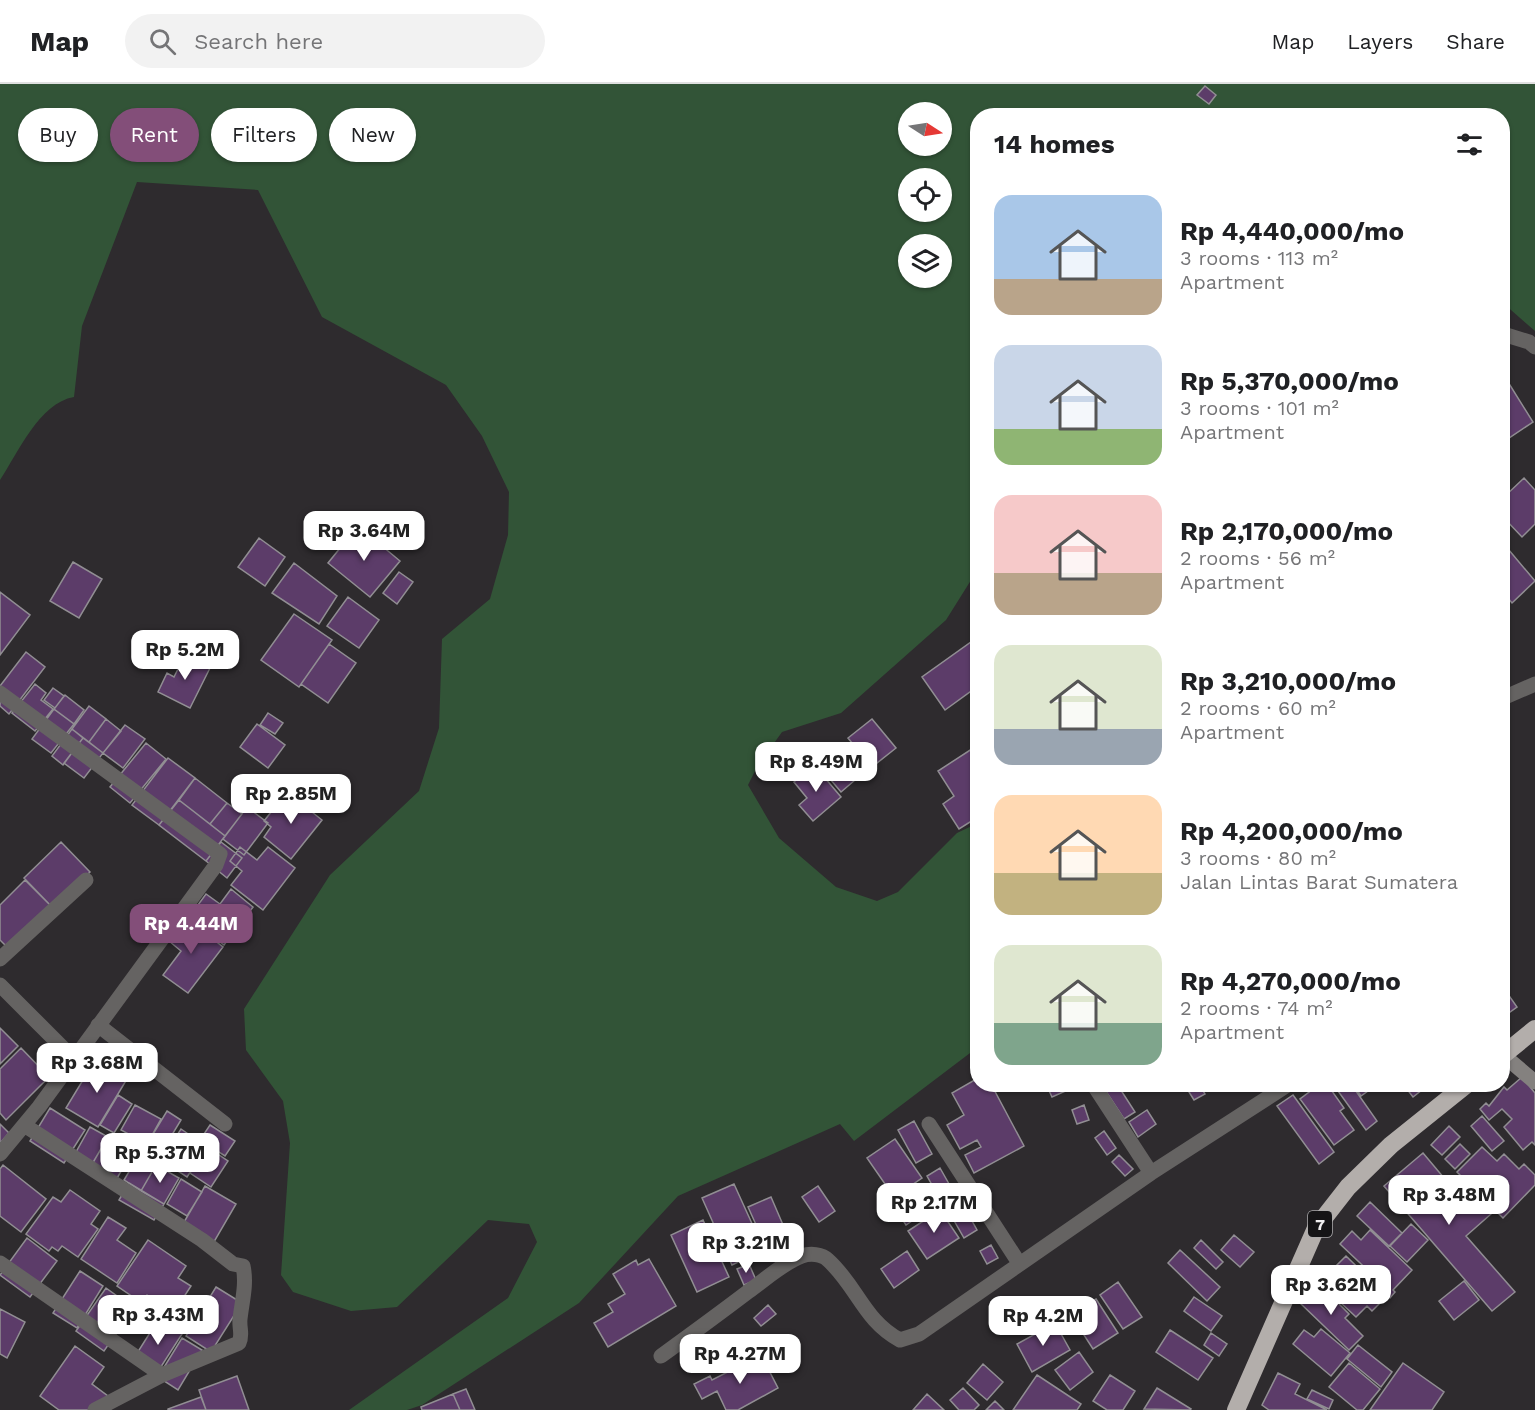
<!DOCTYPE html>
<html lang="en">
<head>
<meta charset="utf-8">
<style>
  :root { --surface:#fff; --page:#f2f2f2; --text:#202124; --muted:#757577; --line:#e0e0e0; --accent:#834e79 }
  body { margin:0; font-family:"Work Sans",sans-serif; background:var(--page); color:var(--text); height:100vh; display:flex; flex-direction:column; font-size:22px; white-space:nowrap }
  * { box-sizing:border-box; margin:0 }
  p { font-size:20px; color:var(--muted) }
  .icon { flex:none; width:33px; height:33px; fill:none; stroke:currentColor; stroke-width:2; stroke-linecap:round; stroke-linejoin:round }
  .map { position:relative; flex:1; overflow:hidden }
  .side { position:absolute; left:970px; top:24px; width:540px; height:984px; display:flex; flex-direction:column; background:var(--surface); border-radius:24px; box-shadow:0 2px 4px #0004 }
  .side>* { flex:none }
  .top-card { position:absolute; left:18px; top:24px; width:570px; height:54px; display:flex; gap:12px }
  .needle { width:39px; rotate:102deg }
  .fabs { position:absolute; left:898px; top:18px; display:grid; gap:12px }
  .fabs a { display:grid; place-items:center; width:54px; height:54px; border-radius:50%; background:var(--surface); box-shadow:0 2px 4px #0004; font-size:30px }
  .price { position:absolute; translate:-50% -51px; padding:0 14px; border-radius:12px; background:#fff; color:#222; font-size:20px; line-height:39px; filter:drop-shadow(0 2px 3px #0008) }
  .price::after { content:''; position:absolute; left:50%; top:36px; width:18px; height:14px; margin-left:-9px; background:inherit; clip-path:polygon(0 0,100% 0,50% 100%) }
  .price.active { background:var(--accent); color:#fff }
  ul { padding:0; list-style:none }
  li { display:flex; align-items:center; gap:18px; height:150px; padding:0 24px }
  li span { display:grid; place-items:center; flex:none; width:168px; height:120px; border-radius:18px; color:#555 }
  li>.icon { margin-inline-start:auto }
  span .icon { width:72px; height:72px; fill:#fffc; stroke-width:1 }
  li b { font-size:26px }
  h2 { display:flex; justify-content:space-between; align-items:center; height:72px; padding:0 24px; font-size:26px }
  .chip { padding:0 21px; border-radius:27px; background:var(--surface); box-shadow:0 2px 4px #0004; font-size:21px; line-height:54px }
  .chip.active { background:var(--accent); color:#fff }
  header { display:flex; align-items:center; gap:36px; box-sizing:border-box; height:84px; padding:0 30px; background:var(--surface); border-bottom:2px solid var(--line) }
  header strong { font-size:28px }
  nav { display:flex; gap:33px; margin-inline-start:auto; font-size:21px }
  .search { width:420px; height:54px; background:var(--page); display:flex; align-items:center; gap:15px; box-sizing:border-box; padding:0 21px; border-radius:33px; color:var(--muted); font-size:22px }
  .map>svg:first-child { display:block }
  .green { fill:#325437; fill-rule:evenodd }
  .building { fill:#5c3c69; stroke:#918e93; stroke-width:1.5 }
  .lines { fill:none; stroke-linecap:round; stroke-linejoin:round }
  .street { stroke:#656362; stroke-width:15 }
  .secondary { stroke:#84817f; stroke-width:15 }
  .highway { stroke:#b3aeab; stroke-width:18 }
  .labels { text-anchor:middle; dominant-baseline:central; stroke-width:4.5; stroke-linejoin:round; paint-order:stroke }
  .shield { fill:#151416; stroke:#aeadaf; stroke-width:1.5 }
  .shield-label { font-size:16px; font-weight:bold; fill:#f0eef0 }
</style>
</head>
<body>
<header>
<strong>Map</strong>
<div class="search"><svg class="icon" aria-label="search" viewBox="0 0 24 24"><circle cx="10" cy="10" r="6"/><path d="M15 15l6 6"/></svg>Search here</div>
<nav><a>Map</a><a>Layers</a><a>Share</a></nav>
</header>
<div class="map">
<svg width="1535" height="1326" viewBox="0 0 1535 1326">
  <rect width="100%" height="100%" fill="#2e2b2e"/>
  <!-- green -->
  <path class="green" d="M 0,0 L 1535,0 L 1535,247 L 1503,219 L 1503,32 L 978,32 L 978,485 L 946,536 L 841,629 L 782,648 L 757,683 L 748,701 L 779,754 L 836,803 L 877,817 L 898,808 L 957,749 L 978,739 L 978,963 L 854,1057 L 840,1040 L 678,1112 L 579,1219 L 422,1321 L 407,1326 L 349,1326 L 508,1214 L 537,1158 L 529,1140 L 488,1136 L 397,1223 L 351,1227 L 293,1208 L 281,1191 L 290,1059 L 283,1017 L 246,966 L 244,925 L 330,791 L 419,707 L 439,644 L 442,555 L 490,515 L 508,451 L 509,408 L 482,352 L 446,301 L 322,233 L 258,106 L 137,98 L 82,242 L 74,313 C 39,319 18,369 0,396 ZM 909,28 L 942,28 L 942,62 L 909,62 ZM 909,94 L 942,94 L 942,128 L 909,128 ZM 909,160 L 942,160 L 942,194 L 909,194 Z"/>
  <!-- building -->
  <path class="building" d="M 1205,2 L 1216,11 L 1209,20 L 1197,11 Z
    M 1503,290 L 1533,338 L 1503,358 Z
    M 1524,394 L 1535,406 L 1535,440 L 1522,453 L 1503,433 L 1503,414 Z
    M 358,442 L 400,477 L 370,513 L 328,479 Z
    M 259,454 L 285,473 L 265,502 L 238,483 Z
    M 1503,459 L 1535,497 L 1512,519 L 1503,508 Z
    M 73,478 L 102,495 L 79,534 L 50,517 Z
    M 294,479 L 337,512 L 319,540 L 272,509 Z
    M 399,488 L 413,498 L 397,520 L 383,509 Z
    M 0,508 L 30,531 L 0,571 Z
    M 348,513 L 379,536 L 359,564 L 327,542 Z
    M 294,530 L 332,556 L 299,603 L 261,576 Z
    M 978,553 L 978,602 L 945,626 L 922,593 Z
    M 329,560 L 356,579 L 328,619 L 301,600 Z
    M 26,568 L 45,583 L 9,630 L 0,622 L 0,602 Z
    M 186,569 L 191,573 L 197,571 L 203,574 L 200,581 L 211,582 L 190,624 L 158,608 L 167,589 L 174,593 Z
    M 35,600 L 46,609 L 41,616 L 53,625 L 35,647 L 12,629 Z
    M 53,604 L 64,612 L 55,624 L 44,616 Z
    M 65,611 L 84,626 L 74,640 L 54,625 Z
    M 89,622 L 106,635 L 89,658 L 72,645 Z
    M 54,625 L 74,640 L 51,669 L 32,655 Z
    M 268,629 L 283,639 L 275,650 L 260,641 Z
    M 106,635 L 121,647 L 103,669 L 89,658 Z
    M 872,635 L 896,664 L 872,683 L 848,654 Z
    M 257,640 L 285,661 L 268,684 L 240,663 Z
    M 125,641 L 145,655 L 123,684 L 103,669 Z
    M 72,645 L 83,654 L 63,681 L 52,672 Z
    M 83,654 L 103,669 L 84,694 L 64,679 Z
    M 146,659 L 166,675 L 130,719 L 110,703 Z
    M 849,660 L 869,684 L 841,708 L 820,683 Z
    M 978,661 L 978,733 L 959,745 L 943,720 L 954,712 L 938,687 Z
    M 168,674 L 195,694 L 159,741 L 132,721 Z
    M 814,681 L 841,713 L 813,737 L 799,721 L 807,714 L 794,698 Z
    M 195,694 L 227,719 L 210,740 L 179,716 Z
    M 287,708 L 322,736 L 291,775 L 264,753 L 271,743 L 264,737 Z
    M 179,716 L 225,752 L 206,777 L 159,741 Z
    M 227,719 L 242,730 L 225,752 L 210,740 Z
    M 247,723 L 268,739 L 244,771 L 223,755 Z
    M 61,758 L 90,788 L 53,824 L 24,794 Z
    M 221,758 L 242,774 L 227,794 L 206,777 Z
    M 240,763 L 257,776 L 268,763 L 295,784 L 263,826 L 231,801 L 242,787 L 230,777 Z
    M 25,796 L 53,824 L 10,866 L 0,856 L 0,821 Z
    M 231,805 L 253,823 L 224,861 L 197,840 L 203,831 L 195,825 L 206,810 L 220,820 Z
    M 186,834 L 223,863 L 188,909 L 163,891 L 181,867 L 169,857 Z
    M 1505,906 L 1517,923 L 1503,933 L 1503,907 Z
    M 0,944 L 18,962 L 0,980 Z
    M 21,964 L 49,993 L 6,1036 L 0,1029 L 0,985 Z
    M 95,976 L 127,995 L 98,1043 L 66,1024 Z
    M 1522,993 L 1535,1009 L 1535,1061 L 1532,1058 L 1523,1066 L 1504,1043 L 1512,1035 L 1502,1025 L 1489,1036 L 1480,1025 L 1486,1019 L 1489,1022 L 1504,1003 L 1507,1006 Z
    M 978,994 L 978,1000 L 991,1000 L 1024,1062 L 974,1089 L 965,1071 L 981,1063 L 977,1056 L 960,1065 L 947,1041 L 964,1031 L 952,1009 Z
    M 1046,1000 L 1065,1000 L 1068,1006 L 1052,1013 Z
    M 1101,1000 L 1117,1000 L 1135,1028 L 1124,1035 Z
    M 1184,1000 L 1199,1000 L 1205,1010 L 1194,1016 Z
    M 1320,1000 L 1327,1000 L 1344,1024 L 1340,1027 L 1354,1046 L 1334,1061 L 1300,1015 Z
    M 1333,1000 L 1351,1000 L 1377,1037 L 1366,1046 Z
    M 1353,1000 L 1369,1000 L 1372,1004 L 1361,1012 Z
    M 1403,1000 L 1426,1000 L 1427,1002 L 1413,1013 Z
    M 118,1011 L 132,1020 L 114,1049 L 100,1041 Z
    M 1293,1011 L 1334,1068 L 1319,1080 L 1277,1022 Z
    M 135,1021 L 161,1035 L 147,1060 L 121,1046 Z
    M 1084,1021 L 1089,1036 L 1077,1040 L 1072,1026 Z
    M 50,1024 L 85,1046 L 64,1079 L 30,1057 Z
    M 1147,1026 L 1156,1040 L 1138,1053 L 1129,1038 Z
    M 167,1027 L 181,1036 L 158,1074 L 144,1065 Z
    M 1482,1032 L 1504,1057 L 1492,1067 L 1471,1042 Z
    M 914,1037 L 932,1070 L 916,1079 L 898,1046 Z
    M 0,1040 L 9,1049 L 0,1059 Z
    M 210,1041 L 235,1057 L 225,1072 L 200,1056 Z
    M 1449,1042 L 1460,1053 L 1442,1071 L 1431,1061 Z
    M 90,1043 L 108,1053 L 88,1087 L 71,1077 Z
    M 181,1045 L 207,1063 L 187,1093 L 161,1076 Z
    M 1104,1047 L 1116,1064 L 1107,1071 L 1095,1054 Z
    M 108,1053 L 133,1067 L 113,1101 L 88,1087 Z
    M 895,1055 L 922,1094 L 894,1113 L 867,1074 Z
    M 1460,1060 L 1470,1070 L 1455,1085 L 1445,1075 Z
    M 207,1063 L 228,1077 L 211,1103 L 190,1089 Z
    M 1482,1063 L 1497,1077 L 1504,1070 L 1519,1085 L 1524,1080 L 1535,1091 L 1535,1101 L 1503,1134 L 1457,1088 Z
    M 1423,1069 L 1465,1119 L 1474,1110 L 1491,1130 L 1466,1152 L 1515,1208 L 1492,1227 L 1384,1102 Z
    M 139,1071 L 156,1081 L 141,1107 L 124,1096 Z
    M 1119,1071 L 1133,1085 L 1125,1092 L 1112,1078 Z
    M 3,1081 L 46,1115 L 21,1148 L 0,1132 L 0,1085 Z
    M 156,1081 L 179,1094 L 164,1120 L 141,1107 Z
    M 940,1084 L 953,1107 L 940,1115 L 927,1092 Z
    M 181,1095 L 202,1108 L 187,1132 L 167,1120 Z
    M 129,1099 L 164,1120 L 154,1136 L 119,1116 Z
    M 734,1100 L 764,1166 L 732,1181 L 702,1114 Z
    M 924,1100 L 937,1120 L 906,1141 L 893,1121 Z
    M 205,1102 L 236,1120 L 211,1163 L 180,1145 Z
    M 818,1102 L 835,1127 L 819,1138 L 802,1113 Z
    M 70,1106 L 100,1127 L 91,1140 L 98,1145 L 78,1173 L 62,1162 L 58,1167 L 52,1163 L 49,1167 L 26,1150 L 53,1113 L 61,1118 Z
    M 771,1113 L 790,1157 L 768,1167 L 748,1123 Z
    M 1370,1118 L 1402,1149 L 1389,1162 L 1357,1132 Z
    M 940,1126 L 959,1154 L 927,1175 L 908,1147 Z
    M 966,1126 L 977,1146 L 964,1154 L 952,1133 Z
    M 108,1133 L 126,1144 L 117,1156 L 136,1169 L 117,1199 L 81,1175 Z
    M 703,1136 L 729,1193 L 697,1208 L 671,1151 Z
    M 1411,1140 L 1428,1156 L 1407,1178 L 1390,1162 Z
    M 1370,1146 L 1412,1186 L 1393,1206 L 1395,1208 L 1390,1214 L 1374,1198 L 1377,1195 L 1340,1160 L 1352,1147 L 1361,1156 Z
    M 1234,1151 L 1254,1168 L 1240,1183 L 1221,1166 Z
    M 27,1154 L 57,1177 L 30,1213 L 0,1191 Z
    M 148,1156 L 186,1182 L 178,1194 L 191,1202 L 167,1239 L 143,1223 L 150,1213 L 147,1211 L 142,1219 L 117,1202 Z
    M 1201,1156 L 1223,1178 L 1216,1185 L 1194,1164 Z
    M 991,1161 L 998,1174 L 987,1180 L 980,1167 Z
    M 1180,1166 L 1220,1203 L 1207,1217 L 1168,1179 Z
    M 907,1167 L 919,1186 L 894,1204 L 881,1185 Z
    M 1346,1172 L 1387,1212 L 1372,1227 L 1367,1222 L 1356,1233 L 1323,1202 L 1339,1184 L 1336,1182 Z
    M 649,1175 L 676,1222 L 608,1263 L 594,1239 L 613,1228 L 608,1220 L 625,1210 L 613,1190 L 636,1176 L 638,1181 Z
    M 749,1180 L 756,1196 L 744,1201 L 737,1185 Z
    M 80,1187 L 103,1202 L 77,1244 L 53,1229 Z
    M 1464,1197 L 1479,1216 L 1454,1236 L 1439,1217 Z
    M 1118,1198 L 1142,1233 L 1123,1245 L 1100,1211 Z
    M 1318,1199 L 1349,1230 L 1345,1234 L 1363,1252 L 1349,1266 L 1299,1218 Z
    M 216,1203 L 242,1219 L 211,1268 L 186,1252 Z
    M 106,1204 L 117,1212 L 106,1229 L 112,1234 L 124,1216 L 134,1224 L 104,1267 L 76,1247 Z
    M 1194,1213 L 1222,1232 L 1211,1247 L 1184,1227 Z
    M 1096,1215 L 1118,1249 L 1093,1265 L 1071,1231 Z
    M 768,1221 L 776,1230 L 761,1242 L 754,1234 Z
    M 0,1225 L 25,1238 L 7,1274 L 0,1270 Z
    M 158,1236 L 182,1250 L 157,1289 L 134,1274 Z
    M 1055,1239 L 1070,1266 L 1032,1288 L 1017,1260 Z
    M 1321,1245 L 1350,1269 L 1331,1292 L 1293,1260 L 1304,1246 L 1314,1253 Z
    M 1170,1246 L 1213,1274 L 1198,1296 L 1156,1268 Z
    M 1211,1249 L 1227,1260 L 1219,1272 L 1204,1261 Z
    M 182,1254 L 202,1266 L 178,1306 L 158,1293 Z
    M 1358,1261 L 1392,1288 L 1381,1303 L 1347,1275 Z
    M 75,1262 L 104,1283 L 92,1300 L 116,1318 L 110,1326 L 59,1326 L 40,1312 Z
    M 1079,1268 L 1093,1288 L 1070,1306 L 1055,1286 Z
    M 761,1271 L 778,1304 L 738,1326 L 726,1326 L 717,1307 L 702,1315 L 694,1300 L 710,1292 L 712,1296 Z
    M 1349,1279 L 1380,1305 L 1363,1326 L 1357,1326 L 1329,1303 Z
    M 1403,1279 L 1444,1308 L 1432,1326 L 1370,1326 Z
    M 983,1280 L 1003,1298 L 987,1316 L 967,1299 Z
    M 1278,1289 L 1300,1300 L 1295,1310 L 1327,1326 L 1269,1326 L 1262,1321 Z
    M 1037,1291 L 1081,1320 L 1077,1326 L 1013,1326 Z
    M 1110,1291 L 1135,1307 L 1123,1326 L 1107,1326 L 1093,1317 Z
    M 237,1292 L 249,1326 L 206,1326 L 199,1306 Z
    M 963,1304 L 979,1321 L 974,1326 L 959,1326 L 950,1316 Z
    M 1157,1304 L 1191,1325 L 1190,1326 L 1144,1325 Z
    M 466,1305 L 475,1326 L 460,1326 L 453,1310 Z
    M 1312,1306 L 1333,1316 L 1329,1325 L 1307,1315 Z
    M 453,1310 L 460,1326 L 422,1326 L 421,1323 Z
    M 927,1310 L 944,1326 L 913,1326 Z
    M 201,1313 L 206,1326 L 168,1326 L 168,1325 Z
    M 995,1317 L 1004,1326 L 986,1326 Z"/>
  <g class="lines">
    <!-- street -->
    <path class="street" d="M 1503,250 L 1529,258 L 1535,263
      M 0,609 L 220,770 L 216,781 L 39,1023 L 0,1070
      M 1503,614 L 1535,600
      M 0,875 L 86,796
      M 0,901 L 73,974
      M 98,941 L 225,1040
      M 1093,1000 L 1151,1089
      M 929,1040 L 1019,1179
      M 24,1041 L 202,1156 L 233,1180 L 243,1182 C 247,1200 242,1217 240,1235 C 239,1244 243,1251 239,1259 L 162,1291 L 95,1326
      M 0,1179 L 162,1291
      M 661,1272 C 690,1251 720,1229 749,1207 C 766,1195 783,1179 802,1172 C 810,1169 822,1170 828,1176 C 857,1202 864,1237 900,1256 L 919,1250 L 1151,1089 L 1289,1000"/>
    <!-- secondary -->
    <path class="secondary" d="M 1503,971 L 1535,998"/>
    <!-- highway -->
    <path class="highway" d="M 1503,971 L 1535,945
      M 1236,1326 L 1316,1144 L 1348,1103 L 1391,1061 L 1467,1000"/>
  </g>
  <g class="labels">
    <!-- shield labels -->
    <rect class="shield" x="1308" y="1127" width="24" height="26" rx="4.5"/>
    <g class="shield-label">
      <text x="1320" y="1140">7</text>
    </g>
  </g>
</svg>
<div class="fabs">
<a><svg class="needle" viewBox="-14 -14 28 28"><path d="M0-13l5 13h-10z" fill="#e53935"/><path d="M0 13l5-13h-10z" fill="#757577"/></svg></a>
<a><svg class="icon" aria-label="locate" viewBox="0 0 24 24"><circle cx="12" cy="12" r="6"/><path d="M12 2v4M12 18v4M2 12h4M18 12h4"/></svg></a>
<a><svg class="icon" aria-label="layers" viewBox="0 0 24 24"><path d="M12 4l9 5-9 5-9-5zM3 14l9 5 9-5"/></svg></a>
</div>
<b class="price" style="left:364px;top:478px">Rp 3.64M</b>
<b class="price" style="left:185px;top:597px">Rp 5.2M</b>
<b class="price" style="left:816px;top:709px">Rp 8.49M</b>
<b class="price" style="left:291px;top:741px">Rp 2.85M</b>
<b class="price active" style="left:191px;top:871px">Rp 4.44M</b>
<b class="price" style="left:97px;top:1010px">Rp 3.68M</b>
<b class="price" style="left:160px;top:1100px">Rp 5.37M</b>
<b class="price" style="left:1449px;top:1142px">Rp 3.48M</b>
<b class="price" style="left:934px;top:1150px">Rp 2.17M</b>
<b class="price" style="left:746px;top:1190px">Rp 3.21M</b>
<b class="price" style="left:1331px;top:1232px">Rp 3.62M</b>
<b class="price" style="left:158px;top:1262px">Rp 3.43M</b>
<b class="price" style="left:1043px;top:1263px">Rp 4.2M</b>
<b class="price" style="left:740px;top:1301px">Rp 4.27M</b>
<div class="top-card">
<a class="chip">Buy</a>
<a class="chip active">Rent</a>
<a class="chip">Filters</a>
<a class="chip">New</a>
</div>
<section class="side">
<h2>14 homes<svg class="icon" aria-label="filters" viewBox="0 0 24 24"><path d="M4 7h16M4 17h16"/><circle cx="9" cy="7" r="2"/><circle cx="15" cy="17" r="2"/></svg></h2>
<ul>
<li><span style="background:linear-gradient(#a9c7e8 70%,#b9a48a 0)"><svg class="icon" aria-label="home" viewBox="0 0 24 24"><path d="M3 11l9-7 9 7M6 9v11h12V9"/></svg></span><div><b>Rp 4,440,000/mo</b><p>3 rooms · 113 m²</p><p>Apartment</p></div></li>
<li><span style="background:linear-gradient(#c9d6e8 70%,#8fb573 0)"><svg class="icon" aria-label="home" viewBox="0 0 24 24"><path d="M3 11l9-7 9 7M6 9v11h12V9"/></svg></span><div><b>Rp 5,370,000/mo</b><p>3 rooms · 101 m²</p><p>Apartment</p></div></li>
<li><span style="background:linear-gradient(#f6c9c9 65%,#b9a48a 0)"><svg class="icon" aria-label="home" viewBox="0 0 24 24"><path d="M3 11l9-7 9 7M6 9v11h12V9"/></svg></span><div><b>Rp 2,170,000/mo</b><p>2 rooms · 56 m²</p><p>Apartment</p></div></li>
<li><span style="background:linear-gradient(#dfe7d0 70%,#9aa5b1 0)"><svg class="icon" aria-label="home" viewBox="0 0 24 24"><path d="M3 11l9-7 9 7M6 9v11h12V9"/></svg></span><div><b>Rp 3,210,000/mo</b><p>2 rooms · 60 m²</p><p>Apartment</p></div></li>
<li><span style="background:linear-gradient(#ffd9b3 65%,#c2b280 0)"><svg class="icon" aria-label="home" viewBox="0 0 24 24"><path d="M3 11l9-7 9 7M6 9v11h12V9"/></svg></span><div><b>Rp 4,200,000/mo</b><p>3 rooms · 80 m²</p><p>Jalan Lintas Barat Sumatera</p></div></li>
<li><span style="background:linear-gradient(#dfe7d0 65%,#7fa58c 0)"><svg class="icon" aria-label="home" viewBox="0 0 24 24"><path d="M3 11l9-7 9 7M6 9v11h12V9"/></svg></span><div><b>Rp 4,270,000/mo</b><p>2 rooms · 74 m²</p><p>Apartment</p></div></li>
</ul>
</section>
</div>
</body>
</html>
